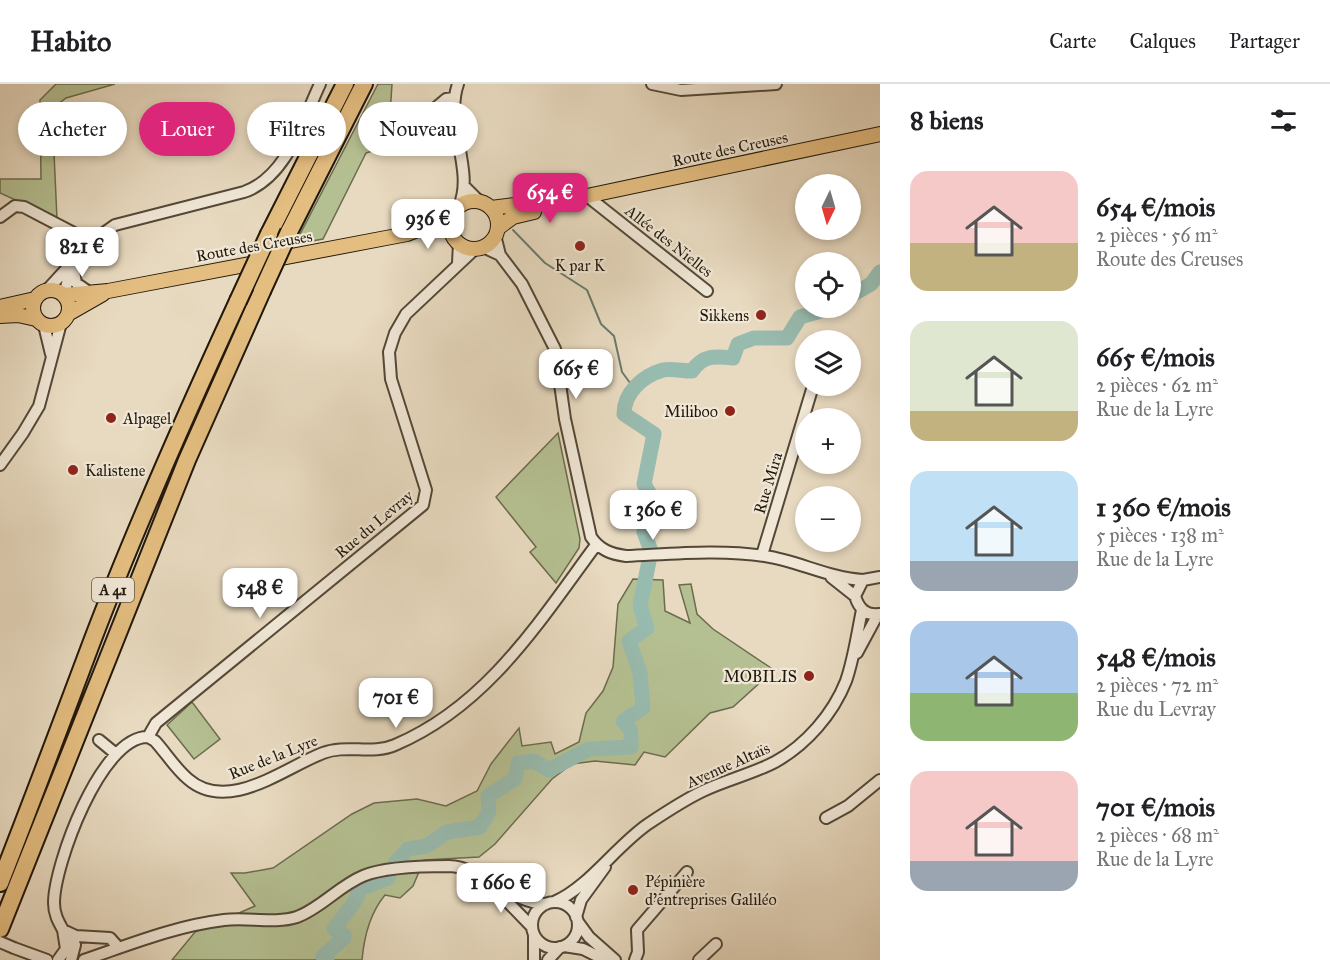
<!DOCTYPE html>
<html lang="fr">
<head>
<meta charset="utf-8">
<style>
  :root { --surface:#fff; --page:#f2f2f2; --text:#202124; --muted:#757577; --line:#e0e0e0; --accent:#db2777 }
  body { margin:0; font-family:"IM FELL Great Primer",serif; background:var(--page); color:var(--text); height:100vh; display:flex; flex-direction:column; font-size:22px; white-space:nowrap }
  * { box-sizing:border-box; margin:0 }
  p { font-size:20px; color:var(--muted) }
  .icon { flex:none; width:33px; height:33px; fill:none; stroke:currentColor; stroke-width:2; stroke-linecap:round; stroke-linejoin:round }
  .map { position:relative; flex:1; overflow:hidden }
  .drawer { display:flex; flex-direction:column; background:var(--surface); width:450px }
  .drawer>* { flex:none }
  .hud { position:absolute; left:18px; top:18px; width:570px; height:54px; display:flex; gap:12px }
  .needle { width:39px; rotate:185deg }
  .fabs { position:absolute; left:795px; top:90px; display:grid; gap:12px }
  .fabs a { display:grid; place-items:center; width:66px; height:66px; border-radius:50%; background:var(--surface); box-shadow:0 3px 9px #0003; font-size:30px }
  .price { position:absolute; translate:-50% -51px; padding:0 14px; border-radius:12px; background:#fff; color:#222; font-size:20px; line-height:39px; filter:drop-shadow(0 2px 3px #0008) }
  .price::after { content:''; position:absolute; left:50%; top:36px; width:18px; height:14px; margin-left:-9px; background:inherit; clip-path:polygon(0 0,100% 0,50% 100%) }
  .price.current { background:var(--accent); color:#fff }
  ul { padding:0; list-style:none }
  li { display:flex; align-items:center; gap:18px; height:150px; padding:0 30px }
  li span { display:grid; place-items:center; flex:none; width:168px; height:120px; border-radius:18px; color:#555 }
  li>.icon { margin-inline-start:auto }
  span .icon { width:72px; height:72px; fill:#fffc; stroke-width:1 }
  li b { font-size:26px }
  h2 { display:flex; justify-content:space-between; align-items:center; height:72px; padding:0 30px; font-size:26px }
  .pill { padding:0 21px; border-radius:27px; background:var(--surface); box-shadow:0 3px 9px #0003; font-size:21px; line-height:54px }
  .pill.current { background:var(--accent); color:#fff }
  header { display:flex; align-items:center; gap:36px; box-sizing:border-box; height:84px; padding:0 30px; background:var(--surface); border-bottom:2px solid var(--line) }
  header strong { font-size:28px }
  nav { display:flex; gap:33px; margin-inline-start:auto; font-size:21px }
  main { display:flex; flex:1; min-height:0 }
  .map>svg:first-child { display:block }
  .green { fill:#b5c092; stroke:#6b6c4e; stroke-width:1.5 }
  .lines { fill:none; stroke-linecap:round; stroke-linejoin:round }
  .stream { stroke:#687a6d; stroke-width:2 }
  .river { stroke:#98bbaf; stroke-width:15 }
  .minor-casing { stroke:#534838; stroke-width:14 }
  .major-casing { stroke:#21180b; stroke-width:16 }
  .highway-casing { stroke:#21180b; stroke-width:20 }
  .minor { stroke:#f0e7d6; stroke-width:10 }
  .major { stroke:#e4bd80; stroke-width:14 }
  .highway { stroke:#e4bd80; stroke-width:16 }
  .minor-bridge-casing { stroke:#534838; stroke-width:14; stroke-linecap:butt }
  .highway-bridge-casing { stroke:#21180b; stroke-width:20; stroke-linecap:butt }
  .minor-bridge { stroke:#f0e7d6; stroke-width:10 }
  .highway-bridge { stroke:#e4bd80; stroke-width:16 }
  .poi-dot { fill:#8f2418; stroke:#f0e7d6; stroke-width:2 }
  .labels { text-anchor:middle; dominant-baseline:central; stroke-width:4.5; stroke-linejoin:round; paint-order:stroke }
  .shield { fill:#f0e7d6; stroke:#5f5648; stroke-width:1.5 }
  .shield-label { font-size:15px; font-weight:bold; fill:#21180b }
  .street-label { font-size:16px; fill:#21180b; stroke:#f0e7d6 }
  .poi-label { font-size:16px; fill:#21180b; stroke:#f0e7d6; text-anchor:end }
</style>
</head>
<body>
<header>
<strong>Habito</strong>
<nav><a>Carte</a><a>Calques</a><a>Partager</a></nav>
</header>
<main>
<div class="map">
<svg width="880" height="876" viewBox="0 0 880 876">
  <rect width="100%" height="100%" fill="#e8dac0"/>
  <filter id="stains"><feTurbulence type="fractalNoise" baseFrequency=".00333" numOctaves="4"/><feColorMatrix values="0 0 0 0 .2 0 0 0 0 .09 0 0 0 0 .02 0 0 0 .5 -.17"/></filter>
  <radialGradient id="worn" r=".72"><stop offset=".6" stop-color="#630" stop-opacity="0"/><stop offset="1" stop-color="#630" stop-opacity=".3"/></radialGradient>
  <!-- green -->
  <path class="green" d="M 56,0 L 115,0 L 66,14 L 52,25 L 57,135 L 0,109 L 0,95 L 41,95 L 40,16 Z
    M 378,0 L 392,0 L 388,62 L 366,69 L 323,155 L 295,160 Z
    M 558,349 L 580,455 L 579,464 L 556,499 L 530,468 L 536,463 L 496,413 Z
    M 633,495 L 663,496 L 665,527 L 690,539 L 679,501 L 691,500 L 697,530 L 713,545 L 774,586 L 733,623 L 710,629 L 665,673 L 644,668 L 635,681 L 595,677 L 572,680 L 552,695 L 495,760 L 479,773 L 424,776 L 413,802 L 400,814 L 385,811 C 370,829 364,853 362,876 L 172,876 L 195,848 L 255,822 L 231,789 L 245,789 L 273,784 L 352,730 L 374,719 L 417,715 L 446,722 L 477,707 L 491,680 L 519,644 L 522,662 L 551,658 L 555,670 L 579,658 L 586,629 L 603,607 L 613,583 L 618,520 Z
    M 192,618 L 220,655 L 194,675 L 167,641 Z"/>
  <g class="lines">
    <!-- stream -->
    <path class="stream" d="M 513,146 L 545,179 L 587,206 L 601,240 L 614,252 L 622,288 L 633,303"/>
    <!-- river -->
    <path class="river" d="M 850,212 L 871,200 L 880,188
      M 395,779 L 408,765 L 427,762 L 447,748 L 480,743 L 489,727 L 488,712 L 515,695 L 518,679 L 534,677 L 549,686 L 589,665 L 631,663 L 631,647 L 623,637 L 643,624 L 640,589 L 629,557 L 647,544 L 640,522 L 651,467 L 644,448 L 651,412 L 644,400 L 654,350 L 624,330 C 624,309 642,292 663,286 C 671,284 683,287 692,287 C 703,271 714,272 733,274 L 738,260 L 754,254 L 787,254 L 800,233 L 831,224
      M 327,876 L 323,872 L 344,854 L 344,851 L 334,845 L 355,817 L 360,805 L 388,794 L 390,789"/>
    <!-- minor casing -->
    <g class="minor-casing">
      <path id="minor" d="M 458,0 C 444,40 475,86 459,122
        M 652,0 L 681,6 L 776,0
        M 396,57 L 446,15 L 454,14
        M 464,102 L 479,117
        M 587,112 L 707,207
        M 0,133 L 15,122 L 24,123 L 91,158
        M 495,151 L 500,171 L 522,200 L 555,265 L 565,335 L 591,453 C 600,466 611,470 626,472 C 671,470 720,465 765,472 C 798,477 829,494 863,496
        M 483,163 L 500,171
        M 458,179 L 459,159
        M 73,181 L 76,199 L 89,208
        M 47,206 L 91,158 L 115,141 L 244,108 C 287,93 302,38 320,0
        M 64,211 L 71,184
        M 44,241 L 51,270
        M 0,381 L 23,349 L 39,322 L 61,239
        M 762,471 L 813,302
        M 831,493 L 855,512
        M 880,493 L 863,496 L 855,512 C 859,525 866,532 880,530
        M 857,569 L 878,530
        M 148,653 L 155,657 C 166,669 175,684 188,695 C 228,730 284,684 323,669 C 346,660 372,671 395,661 C 487,622 539,538 596,461
        M 99,656 L 116,670
        M 826,734 L 848,722 L 880,696
        M 496,806 L 532,843
        M 554,818 C 588,804 616,762 648,740 C 666,728 684,716 703,707 C 726,696 752,690 775,678 C 806,661 833,630 846,597 C 854,574 857,550 862,526
        M532 841a23 23 0 1 1 46 0a23 23 0 1 1-46 0Z
        M 576,833 L 581,816 L 605,783
        M 578,838 L 589,853 L 615,876
        M 564,862 L 583,865 L 605,876
        M 118,863 L 110,854 L 76,852 L 63,846 C 58,837 54,830 54,819 C 54,781 101,652 148,653 L 156,639 L 423,421 L 426,406 L 391,295 L 389,268 L 395,249 L 406,230 L 475,165
        M 14,864 L 47,876
        M 58,876 L 66,865 L 63,846
        M 71,876 L 75,861 L 71,850
        M 84,876 C 131,860 175,842 224,836 C 247,833 275,840 297,833 C 321,824 339,802 363,792 C 384,783 426,782 449,782 C 483,783 510,819 546,820
        M 534,876 L 534,852
        M 548,876 L 560,863
        M 635,876 L 638,868 L 637,846 L 687,788
        M 699,876 L 716,860"/>
    </g>
    <!-- major casing -->
    <g class="major-casing">
      <path id="major" d="M450 141a24 24 0 1 1 48 0a24 24 0 1 1-48 0Z
        M 491,124 L 587,112 L 880,50
        M 498,144 L 513,133 L 534,128
        M33 224a18 18 0 1 1 36 0a18 18 0 1 1-36 0Z
        M 64,211 L 108,207 L 407,150 L 451,133
        M 0,223 L 35,215
        M 68,230 L 103,210
        M 0,232 L 18,231 L 36,235"/>
    </g>
    <!-- highway casing -->
    <g class="highway-casing">
      <path id="highway" d="M 289,148 L 364,0
        M 269,150 L 345,0
        M 0,799 C 31,720 61,640 91,560 C 135,444 186,330 238,217
        M 0,845 L 187,376 L 262,207"/>
    </g>
    <!-- minor -->
    <use href="#minor" class="minor"/>
    <!-- major -->
    <use href="#major" class="major"/>
    <!-- highway -->
    <use href="#highway" class="highway"/>
    <!-- minor-bridge casing -->
    <g class="minor-bridge-casing">
      <path id="minor-bridge" d="M 0,858 L 14,864"/>
    </g>
    <!-- highway-bridge casing -->
    <g class="highway-bridge-casing">
      <path id="highway-bridge" d="M 262,207 L 289,148
        M 238,217 L 269,150"/>
    </g>
    <!-- minor-bridge -->
    <use href="#minor-bridge" class="minor-bridge"/>
    <!-- highway-bridge -->
    <use href="#highway-bridge" class="highway-bridge"/>
  </g>
  <!-- markers -->
  <g class="poi-dot">
    <circle cx="580" cy="162" r="6"/>
    <circle cx="761" cy="231" r="6"/>
    <circle cx="730" cy="327" r="6"/>
    <circle cx="111" cy="334" r="6"/>
    <circle cx="73" cy="386" r="6"/>
    <circle cx="809" cy="592" r="6"/>
    <circle cx="633" cy="806" r="6"/>
  </g>
  <g class="labels">
    <!-- shield labels -->
    <rect class="shield" x="92" y="494" width="42" height="24" rx="4.5"/>
    <g class="shield-label">
      <text x="113" y="506">A 41</text>
    </g>
    <!-- street labels -->
    <g class="street-label">
      <text transform="translate(730 65) rotate(-12)">Route des Creuses</text>
      <text transform="translate(669 157) rotate(38)">Allée des Nielles</text>
      <text transform="translate(254 162) rotate(-10)">Route des Creuses</text>
      <text transform="translate(768 399) rotate(-73)">Rue Mira</text>
      <text transform="translate(374 440) rotate(-40)">Rue du Levray</text>
      <text transform="translate(273 673) rotate(-22)">Rue de la Lyre</text>
      <text transform="translate(728 681) rotate(-24)">Avenue Altaïs</text>
    </g>
    <!-- poi labels -->
    <g class="poi-label">
      <text x="580" y="181" text-anchor="middle">K par K</text>
      <text x="749" y="231">Sikkens</text>
      <text x="718" y="327">Miliboo</text>
      <text x="123" y="334" text-anchor="start">Alpagel</text>
      <text x="85" y="386" text-anchor="start">Kalistene</text>
      <text x="797" y="592">MOBILIS</text>
      <text x="645" y="797" text-anchor="start">Pépinière<tspan x="645" dy="18">d'entreprises Galiléo</tspan></text>
    </g>
  </g>
  <rect width="100%" height="100%" filter="url(#stains)"/>
  <rect width="100%" height="100%" fill="url(#worn)"/>
</svg>
<div class="fabs">
<a><svg class="needle" viewBox="-14 -14 28 28"><path d="M0-13l5 13h-10z" fill="#e53935"/><path d="M0 13l5-13h-10z" fill="#757577"/></svg></a>
<a><svg class="icon" aria-label="locate" viewBox="0 0 24 24"><circle cx="12" cy="12" r="6"/><path d="M12 2v4M12 18v4M2 12h4M18 12h4"/></svg></a>
<a><svg class="icon" aria-label="layers" viewBox="0 0 24 24"><path d="M12 4l9 5-9 5-9-5zM3 14l9 5 9-5"/></svg></a>
<a>+</a>
<a>−</a>
</div>
<b class="price current" style="left:550px;top:140px">654 €</b>
<b class="price" style="left:428px;top:166px">936 €</b>
<b class="price" style="left:82px;top:194px">821 €</b>
<b class="price" style="left:576px;top:316px">665 €</b>
<b class="price" style="left:653px;top:457px">1 360 €</b>
<b class="price" style="left:260px;top:535px">548 €</b>
<b class="price" style="left:396px;top:645px">701 €</b>
<b class="price" style="left:501px;top:830px">1 660 €</b>
<div class="hud">
<a class="pill">Acheter</a>
<a class="pill current">Louer</a>
<a class="pill">Filtres</a>
<a class="pill">Nouveau</a>
</div>
</div>
<section class="drawer">
<h2>8 biens<svg class="icon" aria-label="filters" viewBox="0 0 24 24"><path d="M4 7h16M4 17h16"/><circle cx="9" cy="7" r="2"/><circle cx="15" cy="17" r="2"/></svg></h2>
<ul>
<li><span style="background:linear-gradient(#f6c9c9 60%,#c2b280 0)"><svg class="icon" aria-label="home" viewBox="0 0 24 24"><path d="M3 11l9-7 9 7M6 9v11h12V9"/></svg></span><div><b>654 €/mois</b><p>2 pièces · 56 m²</p><p>Route des Creuses</p></div></li>
<li><span style="background:linear-gradient(#dfe7d0 75%,#c2b280 0)"><svg class="icon" aria-label="home" viewBox="0 0 24 24"><path d="M3 11l9-7 9 7M6 9v11h12V9"/></svg></span><div><b>665 €/mois</b><p>2 pièces · 62 m²</p><p>Rue de la Lyre</p></div></li>
<li><span style="background:linear-gradient(#bfe0f5 75%,#9aa5b1 0)"><svg class="icon" aria-label="home" viewBox="0 0 24 24"><path d="M3 11l9-7 9 7M6 9v11h12V9"/></svg></span><div><b>1 360 €/mois</b><p>5 pièces · 138 m²</p><p>Rue de la Lyre</p></div></li>
<li><span style="background:linear-gradient(#a9c7e8 60%,#8fb573 0)"><svg class="icon" aria-label="home" viewBox="0 0 24 24"><path d="M3 11l9-7 9 7M6 9v11h12V9"/></svg></span><div><b>548 €/mois</b><p>2 pièces · 72 m²</p><p>Rue du Levray</p></div></li>
<li><span style="background:linear-gradient(#f6c9c9 75%,#9aa5b1 0)"><svg class="icon" aria-label="home" viewBox="0 0 24 24"><path d="M3 11l9-7 9 7M6 9v11h12V9"/></svg></span><div><b>701 €/mois</b><p>2 pièces · 68 m²</p><p>Rue de la Lyre</p></div></li>
</ul>
</section>
</main>
</body>
</html>
